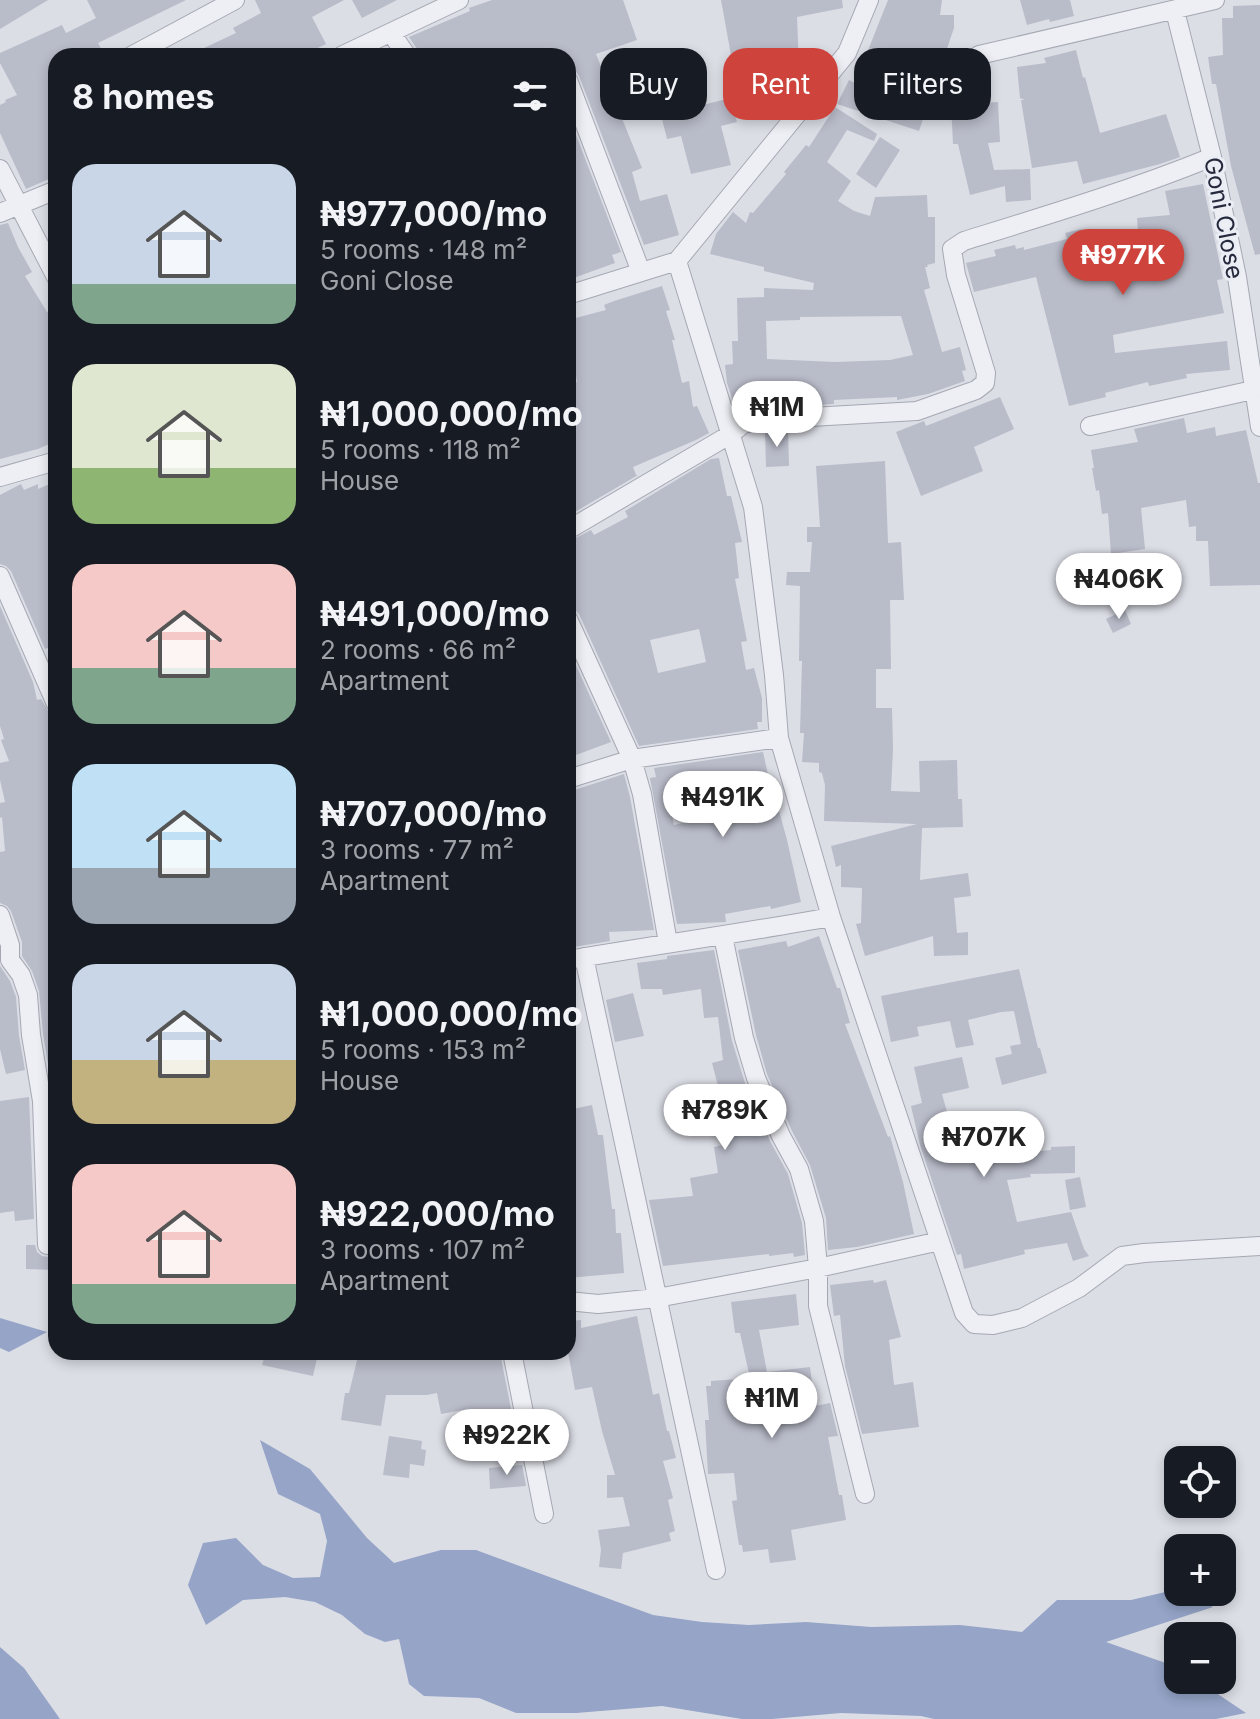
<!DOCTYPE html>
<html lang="en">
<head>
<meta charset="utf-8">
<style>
  :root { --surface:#171b24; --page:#20242c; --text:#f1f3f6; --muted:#9ea1a6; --accent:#cf433d }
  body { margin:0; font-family:Inter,sans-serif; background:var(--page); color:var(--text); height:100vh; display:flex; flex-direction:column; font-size:30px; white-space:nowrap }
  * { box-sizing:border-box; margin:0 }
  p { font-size:26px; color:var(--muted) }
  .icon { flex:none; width:44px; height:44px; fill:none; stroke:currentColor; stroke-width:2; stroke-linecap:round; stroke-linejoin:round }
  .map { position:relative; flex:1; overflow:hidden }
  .drawer { position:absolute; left:48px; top:48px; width:528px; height:1312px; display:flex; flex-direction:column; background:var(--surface); border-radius:24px; box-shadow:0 4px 12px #0003 }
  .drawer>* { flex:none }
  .banner { position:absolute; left:600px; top:48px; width:540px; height:72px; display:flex; gap:16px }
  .buttons { position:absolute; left:1164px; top:1446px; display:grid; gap:16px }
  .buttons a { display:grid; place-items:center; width:72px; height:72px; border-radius:16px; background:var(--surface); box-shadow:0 4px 12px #0003; font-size:40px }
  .price { position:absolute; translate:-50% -68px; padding:0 18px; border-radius:28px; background:#fff; color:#222; font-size:26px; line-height:52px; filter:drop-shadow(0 2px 4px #0008) }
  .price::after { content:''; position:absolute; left:50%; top:48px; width:24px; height:18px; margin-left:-12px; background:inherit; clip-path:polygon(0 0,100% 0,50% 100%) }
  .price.active { background:var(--accent); color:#fff }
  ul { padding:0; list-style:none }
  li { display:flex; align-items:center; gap:24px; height:200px; padding:0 24px }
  li span { display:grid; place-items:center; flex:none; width:224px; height:160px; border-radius:24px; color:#555 }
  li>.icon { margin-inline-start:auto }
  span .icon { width:96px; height:96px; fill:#fffc; stroke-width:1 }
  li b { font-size:34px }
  h2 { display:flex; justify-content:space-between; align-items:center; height:96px; padding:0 24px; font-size:34px }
  .chip { padding:0 28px; border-radius:24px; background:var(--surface); box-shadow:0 4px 12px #0003; font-size:28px; line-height:72px }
  .chip.active { background:var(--accent); color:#fff }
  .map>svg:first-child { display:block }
  .water { fill:#95a4c7 }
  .building { fill:#b9bcc9; fill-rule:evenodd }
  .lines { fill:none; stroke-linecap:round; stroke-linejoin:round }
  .minor-casing { stroke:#a5a8b3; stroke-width:20 }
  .minor { stroke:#eeeff4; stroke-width:18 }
  .labels { text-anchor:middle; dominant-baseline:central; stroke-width:6; stroke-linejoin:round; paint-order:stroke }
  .street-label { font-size:24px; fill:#25293c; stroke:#ebedf4 }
</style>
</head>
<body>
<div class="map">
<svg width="1260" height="1719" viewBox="0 0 1260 1719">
  <rect width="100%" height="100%" fill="#dcdee6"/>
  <!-- water -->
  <path class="water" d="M 0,1318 L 47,1332 L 9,1352 L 0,1348 Z
    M 260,1440 L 310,1469 L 367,1538 L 394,1563 L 441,1550 L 476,1550 L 653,1615 L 702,1622 L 749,1625 L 806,1622 L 871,1627 L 960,1625 L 1022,1632 L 1057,1600 L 1131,1600 L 1174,1590 L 1213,1607 L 1106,1642 L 1174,1666 L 1178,1669 L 1178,1680 L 1197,1680 L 1246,1713 L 1216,1719 L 934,1719 L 921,1716 L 841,1713 L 772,1719 L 742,1719 L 662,1706 L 576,1713 L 516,1713 L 479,1698 L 424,1696 L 409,1684 L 399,1639 L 385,1642 L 365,1634 L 342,1615 L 315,1602 L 285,1597 L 243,1600 L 206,1625 L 188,1585 L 203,1543 L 236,1538 L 263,1565 L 293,1578 L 320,1577 L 327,1541 L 320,1514 L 278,1494 Z
    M 0,1647 L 24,1668 L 60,1719 L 0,1719 Z"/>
  <!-- building -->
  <path class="building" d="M 0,0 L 48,0 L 0,29 Z
    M 87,0 L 186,0 L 98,43 L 105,56 L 56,56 L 56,176 L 26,189 L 0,133 L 0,105 L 6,102 L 5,100 L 17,95 L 0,63 L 0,53 L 62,25 L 66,33 L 96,18 Z
    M 255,0 L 344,0 L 312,17 L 326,44 L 301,56 L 259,56 L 256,48 L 240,56 L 187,56 L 236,33 L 233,28 L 261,13 Z
    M 352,0 L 397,0 L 362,18 Z
    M 492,0 L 623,0 L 637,40 L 596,54 L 642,168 L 632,172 L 640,201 L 667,194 L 679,235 L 644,245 L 579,76 L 575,70 L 568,68 L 568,56 L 419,56 L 417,49 L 409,37 L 470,11 L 469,8 Z
    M 721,0 L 842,0 L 843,8 L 797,17 L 799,67 L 760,69 L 760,72 L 735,77 Z
    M 888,0 L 942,0 L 940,15 L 954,15 L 954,28 L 919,131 L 837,104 L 849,80 L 855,83 Z
    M 1020,0 L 1070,0 L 1074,16 L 1050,22 L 1049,19 L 1027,25 Z
    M 1260,5 L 1260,254 L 1255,255 L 1231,166 L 1216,84 L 1212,84 L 1208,57 L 1223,55 L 1222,18 L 1233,18 L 1233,6 Z
    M 1076,50 L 1083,78 L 1085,77 L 1100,133 L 1166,114 L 1180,157 L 1160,164 L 1083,184 L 1077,161 L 1032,168 L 1021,100 L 1025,100 L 1020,98 L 1017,67 L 1046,63 L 1044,58 Z
    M 731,98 L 737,122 L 721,126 L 731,165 L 691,174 L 681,136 L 667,139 L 661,115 Z
    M 998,102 L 1000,142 L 988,143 L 994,170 L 1030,169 L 1031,200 L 1006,202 L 1005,186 L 970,195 L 958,144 L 953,144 L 951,104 Z
    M 835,107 L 877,134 L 874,141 L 847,130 L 827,162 L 851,181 L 838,201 L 854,211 L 870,216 L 875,197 L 927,195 L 928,217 L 935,217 L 935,263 L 927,265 L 928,267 L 925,267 L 930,288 L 924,290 L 942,352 L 960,347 L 966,370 L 962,371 L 965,381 L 928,394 L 897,400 L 897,397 L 834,400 L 834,404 L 792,406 L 790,398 L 770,397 L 733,401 L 727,383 L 725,365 L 733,364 L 732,341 L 738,341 L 737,298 L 764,297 L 764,288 L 813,290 L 814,283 L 764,271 L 764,267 L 710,254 L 716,234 L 733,212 L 746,223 L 750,212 L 753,213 L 786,174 L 784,172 L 806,145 L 809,147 ZM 901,316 L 913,355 L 890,360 L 835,362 L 767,359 L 766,321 L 800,320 L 800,317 Z
    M 568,114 L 621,252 L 612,255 L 615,263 L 568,280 Z
    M 880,137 L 900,150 L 876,188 L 856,174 Z
    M 1203,184 L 1223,279 L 1217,280 L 1224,313 L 1113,335 L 1115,353 L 1227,341 L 1230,370 L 1186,374 L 1187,378 L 1149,386 L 1148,382 L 1105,393 L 1106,397 L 1069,406 L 1036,277 L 974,292 L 966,263 L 996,256 L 994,250 L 1015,245 L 1016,249 L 1024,247 L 1024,250 L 1067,239 L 1065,233 L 1081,229 L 1086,246 L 1137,232 L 1138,231 L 1137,218 L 1170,215 L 1165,191 Z
    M 8,223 L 18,247 L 32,272 L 25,276 L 47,312 L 56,307 L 56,441 L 38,449 L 0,459 L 0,225 Z
    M 662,286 L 670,310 L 666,311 L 675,340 L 672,340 L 682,383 L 689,381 L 693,407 L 697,406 L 709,433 L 696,440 L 633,467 L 636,475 L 638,475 L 568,516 L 568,383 L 577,382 L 572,349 L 568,349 L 568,320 L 606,310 L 604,305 L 614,301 Z
    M 1000,397 L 1014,429 L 974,447 L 983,471 L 921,496 L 896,432 L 924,421 L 926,426 Z
    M 1184,418 L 1187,433 L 1215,427 L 1216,436 L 1246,430 L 1258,483 L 1260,483 L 1260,585 L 1210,586 L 1208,541 L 1196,541 L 1196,526 L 1189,527 L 1186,500 L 1141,508 L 1145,549 L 1111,554 L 1108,513 L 1102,514 L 1099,490 L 1096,491 L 1092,468 L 1094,468 L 1091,450 L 1138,442 L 1134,429 Z
    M 788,430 L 789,466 L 766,467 L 765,432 Z
    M 719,458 L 727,496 L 731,496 L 742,542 L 735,543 L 739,578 L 735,579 L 747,641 L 741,642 L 746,670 L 754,668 L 762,698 L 762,722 L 757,722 L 758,729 L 639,746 L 579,614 L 574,609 L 568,607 L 568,542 L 591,530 L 594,535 L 628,517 L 625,511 L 711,459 ZM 699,629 L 706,662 L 658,673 L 650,640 Z
    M 885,461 L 888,543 L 901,542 L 904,600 L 890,600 L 891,669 L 876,669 L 876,708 L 892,708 L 893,749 L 891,791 L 920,792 L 919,761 L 957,760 L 958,799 L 962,799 L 963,827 L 922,828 L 920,880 L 968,873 L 971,896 L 954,898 L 957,933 L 968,932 L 968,955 L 934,956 L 933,936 L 865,956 L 856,924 L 861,923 L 862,888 L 841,887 L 841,865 L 836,867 L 831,846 L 917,824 L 824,821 L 825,785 L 822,773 L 819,772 L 819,763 L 802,762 L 804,733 L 800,733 L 802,661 L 799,661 L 800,586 L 786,585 L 787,572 L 810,572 L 812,542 L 807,542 L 807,527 L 820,527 L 816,466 Z
    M 52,483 L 56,492 L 56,645 L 45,649 L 11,571 L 6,566 L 0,564 L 0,495 L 21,484 L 24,490 L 38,484 L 38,489 Z
    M 0,606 L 33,682 L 37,700 L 41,699 L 50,714 L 56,743 L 56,1062 L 48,1064 L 43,1034 L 39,991 L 32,971 L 22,956 L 22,942 L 11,911 L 7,906 L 0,903 L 0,852 L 5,851 L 2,817 L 0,818 L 0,803 L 5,802 L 0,780 L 0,763 L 9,761 L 1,740 L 4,739 L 0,726 Z
    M 1125,610 L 1131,624 L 1113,633 L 1106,619 Z
    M 568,648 L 611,742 L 568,758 Z
    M 763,752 L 773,797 L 775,796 L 787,840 L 801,902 L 771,909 L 770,906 L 725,914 L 726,922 L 677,924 L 650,778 L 656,777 L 654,768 ZM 708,790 L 713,816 L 674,825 L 668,798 Z
    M 624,774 L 630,797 L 654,930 L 609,932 L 610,941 L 568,948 L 568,794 L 572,793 L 571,791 Z
    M 819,936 L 837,988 L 840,988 L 850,1023 L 845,1024 L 888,1137 L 890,1136 L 903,1182 L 914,1234 L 857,1247 L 828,1250 L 826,1218 L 810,1165 L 792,1131 L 767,1074 L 756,1035 L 738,950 L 786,941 L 788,947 Z
    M 714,950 L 732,1041 L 745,1083 L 770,1141 L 788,1174 L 802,1223 L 805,1255 L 794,1257 L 793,1253 L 769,1256 L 769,1254 L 663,1266 L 649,1200 L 693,1196 L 690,1178 L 718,1173 L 714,1147 L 727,1144 L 718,1102 L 722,1101 L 712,1063 L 723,1060 L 718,1017 L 704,1018 L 701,989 L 663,995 L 662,989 L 641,989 L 637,963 L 667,959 L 667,956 Z
    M 0,966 L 10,981 L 16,997 L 19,1036 L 25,1070 L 6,1074 L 0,1049 Z
    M 1019,969 L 1038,1048 L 1040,1048 L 1047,1073 L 1002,1085 L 995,1058 L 1012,1054 L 1010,1046 L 1021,1044 L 1014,1011 L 1001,1012 L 968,1020 L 974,1045 L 956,1048 L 950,1021 L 917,1027 L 919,1036 L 891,1042 L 881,996 Z
    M 633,993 L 644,1036 L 615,1042 L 606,1000 Z
    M 962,1057 L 969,1088 L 942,1094 L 956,1144 L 996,1132 L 1003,1154 L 1051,1150 L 1051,1147 L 1075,1146 L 1075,1173 L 1030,1174 L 1031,1177 L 1007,1180 L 1017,1222 L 1071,1212 L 1084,1249 L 1089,1256 L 1073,1261 L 1067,1243 L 1024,1250 L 1025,1254 L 964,1269 L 961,1254 L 957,1255 L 920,1145 L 911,1106 L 922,1103 L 914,1067 Z
    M 29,1097 L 34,1219 L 15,1221 L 14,1211 L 0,1213 L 0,1101 Z
    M 592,1105 L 598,1135 L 603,1135 L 612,1209 L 615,1209 L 616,1233 L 621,1233 L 624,1273 L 568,1278 L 568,1110 Z
    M 1080,1177 L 1086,1207 L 1070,1210 L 1065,1180 Z
    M 26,1245 L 35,1245 L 37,1252 L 42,1256 L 48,1257 L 56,1252 L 56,1270 L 26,1269 Z
    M 873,1280 L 874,1283 L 886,1280 L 901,1337 L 889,1340 L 894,1385 L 913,1382 L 919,1427 L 862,1434 L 845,1366 L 840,1315 L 834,1316 L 830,1285 Z
    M 796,1294 L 799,1325 L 759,1330 L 767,1372 L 810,1367 L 815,1406 L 830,1403 L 838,1436 L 828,1437 L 839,1495 L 842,1495 L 846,1520 L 791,1530 L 796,1560 L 770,1563 L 768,1549 L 743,1552 L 742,1545 L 739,1545 L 732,1501 L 737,1500 L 734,1473 L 708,1474 L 705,1420 L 709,1420 L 706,1386 L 711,1386 L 711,1381 L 750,1378 L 740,1333 L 735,1333 L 731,1302 Z
    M 637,1316 L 653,1395 L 659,1393 L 667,1431 L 669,1431 L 676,1458 L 663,1461 L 673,1498 L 668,1500 L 675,1531 L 669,1533 L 671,1541 L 623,1553 L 621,1569 L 599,1567 L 601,1550 L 598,1530 L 630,1526 L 623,1497 L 607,1498 L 607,1475 L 615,1475 L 602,1431 L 592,1387 L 575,1390 L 568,1352 L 568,1321 L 581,1320 L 581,1328 Z
    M 266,1352 L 308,1352 L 318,1354 L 313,1376 L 262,1365 Z
    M 359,1352 L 489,1352 L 489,1355 L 500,1353 L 513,1419 L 466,1428 L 463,1410 L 441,1414 L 437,1393 L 427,1395 L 386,1395 L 381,1426 L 341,1420 L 345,1393 L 349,1393 Z
    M 389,1436 L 422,1441 L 421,1449 L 426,1450 L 424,1466 L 410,1464 L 409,1478 L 383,1475 Z
    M 522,1465 L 526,1486 L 490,1489 L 489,1468 Z"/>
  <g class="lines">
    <!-- minor casing -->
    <g class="minor-casing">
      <path id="minor" d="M 1175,11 L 1212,157 L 1237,277 L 1260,427
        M 391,33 L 407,56
        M 979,55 L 1215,0
        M 131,56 L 235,0
        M 341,56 L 459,0
        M 568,80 L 641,272
        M 0,169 L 56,277
        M 0,213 L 56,190
        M 677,261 L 753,507 L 774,675 L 779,738 L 831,917 L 964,1313 L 974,1324 L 993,1325 L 1022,1318 L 1079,1288 L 1122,1256 L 1144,1253 L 1260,1246
        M 568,295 L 677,261 L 847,53 L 869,0
        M 1090,426 L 1253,390
        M 0,477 L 56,461
        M 568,530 L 731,434 L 743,424 L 759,420 L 917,411 L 976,390 L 985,383 L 986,373 L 956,275 L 952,249 L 964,241 C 1048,215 1131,190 1212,157
        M 0,576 L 56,704
        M 568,619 L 632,759 L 642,794 L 668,943
        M 568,779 L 632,759 L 779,738
        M 0,915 L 10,945 L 10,960 L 21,975 L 28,995 L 31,1035 L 42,1101 L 47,1245
        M 723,936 L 744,1038 L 756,1078 L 781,1136 L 799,1169 L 814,1221 L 818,1268 L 818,1306 L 865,1494
        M 584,957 L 716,1570
        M 568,960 C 656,945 743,933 831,917
        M 568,1301 L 598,1304 L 657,1298 L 818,1268 L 940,1241
        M 512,1352 L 544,1514"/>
    </g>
    <!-- minor -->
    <use href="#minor" class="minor"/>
  </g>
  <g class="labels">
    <!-- street labels -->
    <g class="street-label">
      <text transform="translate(1224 218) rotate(79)">Goni Close</text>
    </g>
  </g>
</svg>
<div class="buttons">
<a><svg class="icon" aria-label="locate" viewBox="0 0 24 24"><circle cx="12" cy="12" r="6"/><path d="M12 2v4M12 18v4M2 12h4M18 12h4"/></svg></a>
<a>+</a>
<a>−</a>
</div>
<b class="price active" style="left:1123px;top:297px">₦977K</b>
<b class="price" style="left:777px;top:449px">₦1M</b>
<b class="price" style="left:1119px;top:621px">₦406K</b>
<b class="price" style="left:723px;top:839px">₦491K</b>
<b class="price" style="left:725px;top:1152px">₦789K</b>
<b class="price" style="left:984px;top:1179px">₦707K</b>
<b class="price" style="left:772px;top:1440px">₦1M</b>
<b class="price" style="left:507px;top:1477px">₦922K</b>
<div class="banner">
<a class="chip">Buy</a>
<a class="chip active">Rent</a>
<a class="chip">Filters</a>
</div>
<section class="drawer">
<h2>8 homes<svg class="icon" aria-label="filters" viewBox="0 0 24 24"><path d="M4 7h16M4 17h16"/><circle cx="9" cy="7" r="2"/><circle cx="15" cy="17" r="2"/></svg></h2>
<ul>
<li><span style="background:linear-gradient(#c9d6e8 75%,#7fa58c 0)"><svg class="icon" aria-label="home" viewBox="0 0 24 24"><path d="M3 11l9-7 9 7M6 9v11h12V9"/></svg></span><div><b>₦977,000/mo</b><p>5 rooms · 148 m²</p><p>Goni Close</p></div></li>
<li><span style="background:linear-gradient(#dfe7d0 65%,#8fb573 0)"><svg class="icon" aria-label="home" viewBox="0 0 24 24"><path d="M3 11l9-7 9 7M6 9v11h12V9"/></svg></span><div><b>₦1,000,000/mo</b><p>5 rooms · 118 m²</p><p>House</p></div></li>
<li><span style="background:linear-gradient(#f6c9c9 65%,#7fa58c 0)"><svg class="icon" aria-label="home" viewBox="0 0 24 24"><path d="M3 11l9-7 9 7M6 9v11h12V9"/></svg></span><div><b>₦491,000/mo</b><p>2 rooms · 66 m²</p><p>Apartment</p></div></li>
<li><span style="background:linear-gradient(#bfe0f5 65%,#9aa5b1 0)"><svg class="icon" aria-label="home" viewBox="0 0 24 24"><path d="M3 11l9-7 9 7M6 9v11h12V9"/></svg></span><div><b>₦707,000/mo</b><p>3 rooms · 77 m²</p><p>Apartment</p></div></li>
<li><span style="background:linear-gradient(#c9d6e8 60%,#c2b280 0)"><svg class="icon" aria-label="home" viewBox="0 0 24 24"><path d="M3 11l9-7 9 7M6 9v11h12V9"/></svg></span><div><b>₦1,000,000/mo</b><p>5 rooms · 153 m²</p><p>House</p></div></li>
<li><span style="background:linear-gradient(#f6c9c9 75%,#7fa58c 0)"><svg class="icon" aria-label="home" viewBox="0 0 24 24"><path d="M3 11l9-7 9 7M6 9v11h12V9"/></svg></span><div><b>₦922,000/mo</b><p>3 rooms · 107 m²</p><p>Apartment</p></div></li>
</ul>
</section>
</div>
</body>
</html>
